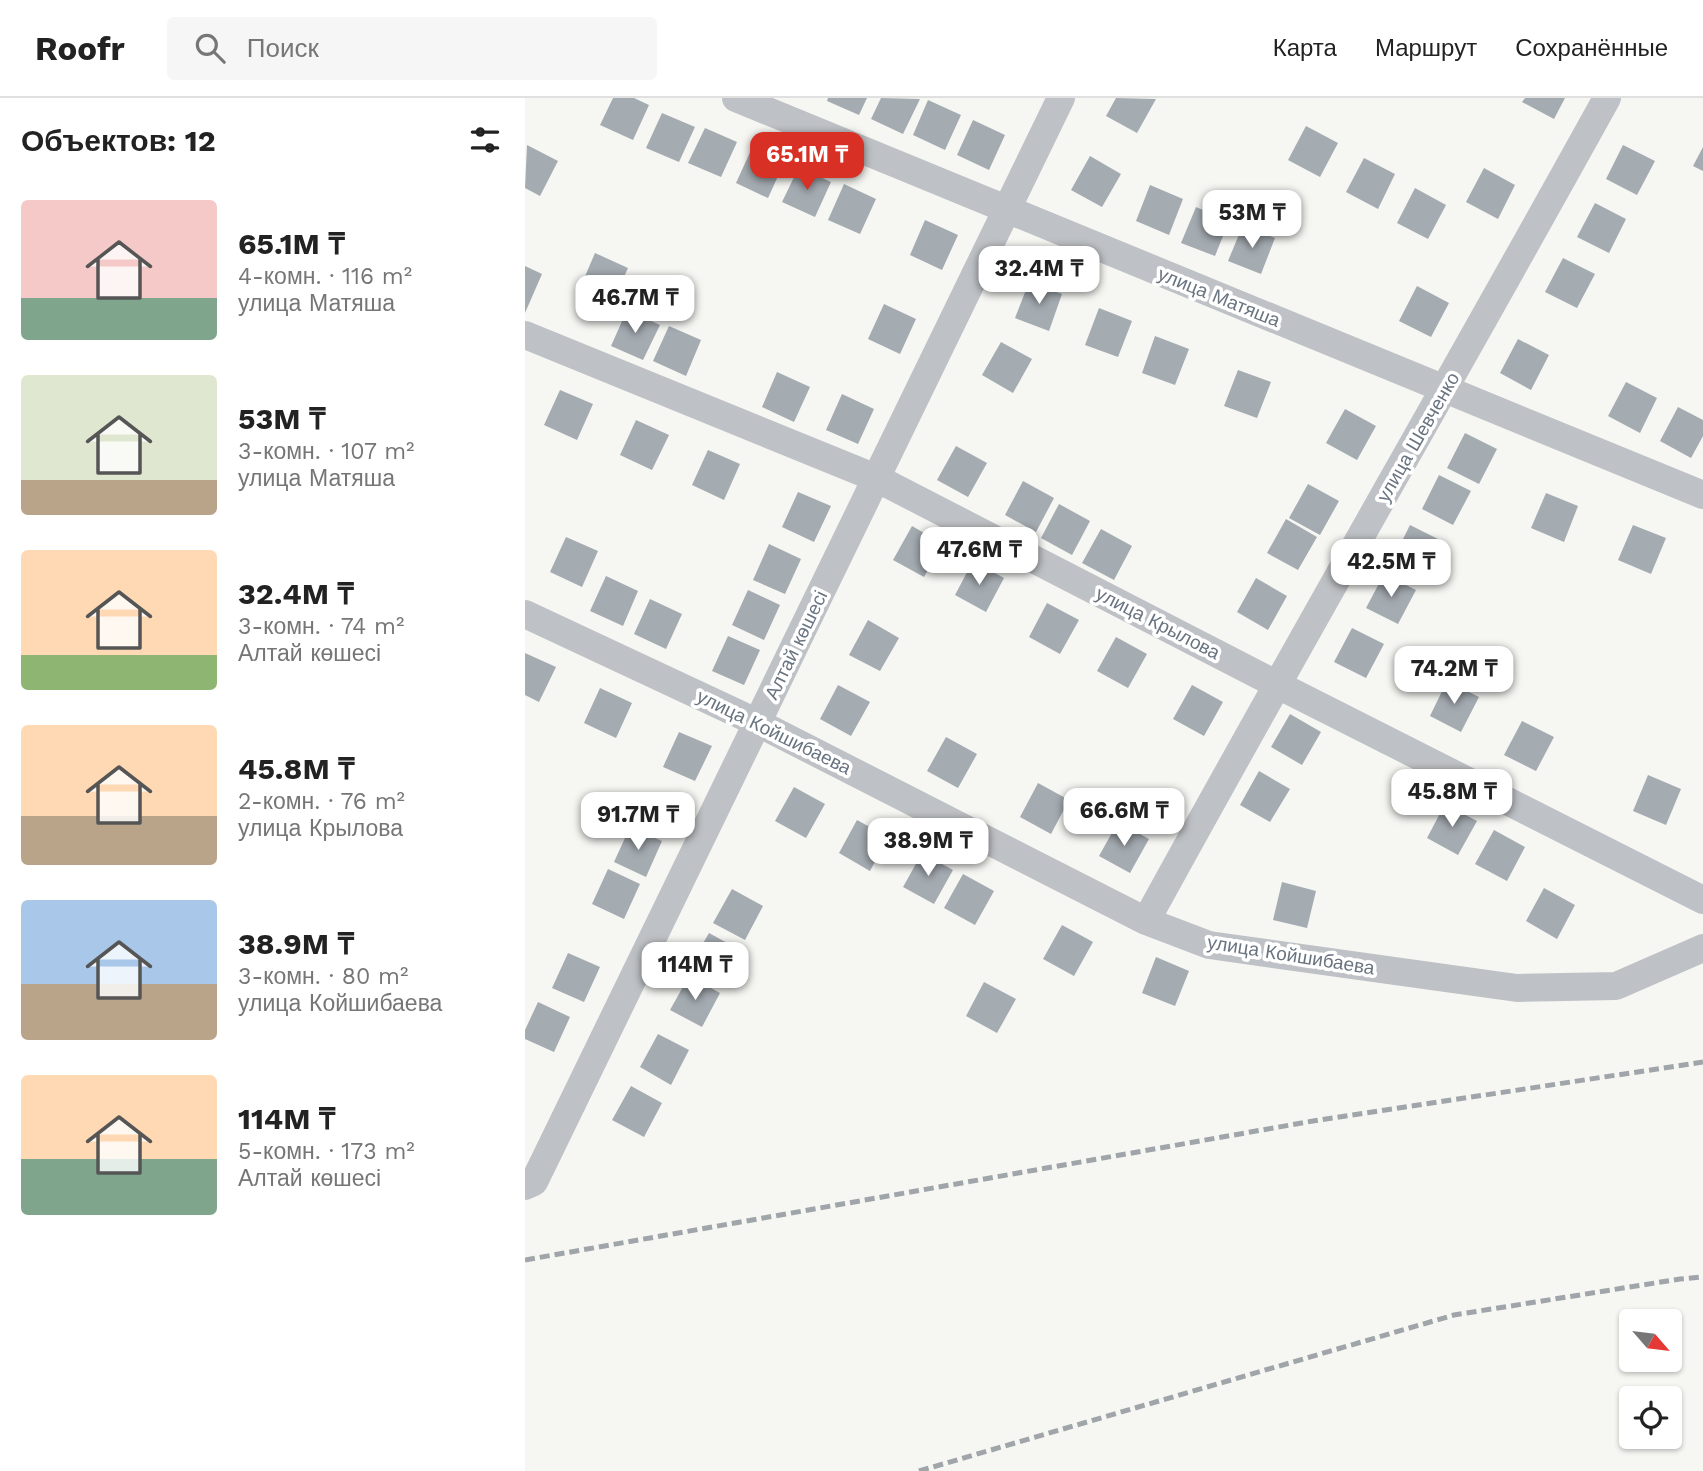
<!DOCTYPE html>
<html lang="ru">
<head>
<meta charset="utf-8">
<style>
  :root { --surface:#fff; --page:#f6f6f6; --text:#222; --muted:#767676; --line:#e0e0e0; --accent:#d93025 }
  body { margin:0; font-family:"Work Sans",sans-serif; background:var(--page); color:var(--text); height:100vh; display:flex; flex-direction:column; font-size:26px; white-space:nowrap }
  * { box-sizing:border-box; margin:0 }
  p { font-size:23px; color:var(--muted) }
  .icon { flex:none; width:38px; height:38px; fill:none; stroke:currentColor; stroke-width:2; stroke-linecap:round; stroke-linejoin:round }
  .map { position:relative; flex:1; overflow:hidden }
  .sheet { display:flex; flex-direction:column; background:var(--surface); width:525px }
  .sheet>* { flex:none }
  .needle { width:46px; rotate:118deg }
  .controls { position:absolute; left:1094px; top:1211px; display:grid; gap:14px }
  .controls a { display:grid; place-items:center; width:63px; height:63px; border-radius:7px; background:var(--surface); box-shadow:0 2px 5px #0004; font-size:35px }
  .price { position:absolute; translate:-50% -60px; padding:0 16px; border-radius:14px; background:#fff; color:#222; font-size:23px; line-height:46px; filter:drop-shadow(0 2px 4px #0008) }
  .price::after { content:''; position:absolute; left:50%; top:42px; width:21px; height:16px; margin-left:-10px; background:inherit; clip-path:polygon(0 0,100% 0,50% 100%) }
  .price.current { background:var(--accent); color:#fff }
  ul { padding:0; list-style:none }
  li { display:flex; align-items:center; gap:21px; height:175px; padding:0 21px }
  li span { display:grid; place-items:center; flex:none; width:196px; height:140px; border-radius:7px; color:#555 }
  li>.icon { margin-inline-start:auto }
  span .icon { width:84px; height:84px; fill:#fffc; stroke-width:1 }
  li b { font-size:30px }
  h2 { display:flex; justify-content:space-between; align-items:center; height:84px; padding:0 21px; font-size:30px }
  header { display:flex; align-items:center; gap:42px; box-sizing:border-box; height:98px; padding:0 35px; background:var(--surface); border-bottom:2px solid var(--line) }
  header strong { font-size:33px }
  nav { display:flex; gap:38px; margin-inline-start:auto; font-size:24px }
  .search { width:490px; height:63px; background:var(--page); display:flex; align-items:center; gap:18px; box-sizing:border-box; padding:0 24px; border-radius:7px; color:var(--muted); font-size:26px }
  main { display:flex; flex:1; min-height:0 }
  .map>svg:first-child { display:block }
  .building { fill:#a4abb1 }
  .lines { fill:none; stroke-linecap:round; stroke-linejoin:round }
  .minor { stroke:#bec1c5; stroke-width:28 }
  .rail { stroke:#a0a5aa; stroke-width:5; stroke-dasharray:10 5; stroke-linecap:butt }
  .labels { text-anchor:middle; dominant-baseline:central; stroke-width:7; stroke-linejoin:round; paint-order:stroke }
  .street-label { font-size:19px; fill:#697481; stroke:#fff }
</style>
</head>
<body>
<header>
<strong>Roofr</strong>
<div class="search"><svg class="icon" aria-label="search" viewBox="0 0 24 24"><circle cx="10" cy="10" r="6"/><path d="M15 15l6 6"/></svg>Поиск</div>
<nav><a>Карта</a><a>Маршрут</a><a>Сохранённые</a></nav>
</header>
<main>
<section class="sheet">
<h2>Объектов: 12<svg class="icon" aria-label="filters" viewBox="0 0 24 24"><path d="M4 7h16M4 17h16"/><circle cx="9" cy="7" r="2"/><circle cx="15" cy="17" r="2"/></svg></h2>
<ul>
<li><span style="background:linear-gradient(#f6c9c9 70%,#7fa58c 0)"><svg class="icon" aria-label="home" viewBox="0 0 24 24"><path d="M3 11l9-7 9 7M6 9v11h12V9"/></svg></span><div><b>65.1M ₸</b><p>4-комн. · 116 m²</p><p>улица Матяша</p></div></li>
<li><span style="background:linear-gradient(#dfe7d0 75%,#b9a48a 0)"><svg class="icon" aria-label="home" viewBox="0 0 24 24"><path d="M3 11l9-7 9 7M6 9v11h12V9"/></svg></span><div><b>53M ₸</b><p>3-комн. · 107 m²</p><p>улица Матяша</p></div></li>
<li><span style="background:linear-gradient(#ffd9b3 75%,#8fb573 0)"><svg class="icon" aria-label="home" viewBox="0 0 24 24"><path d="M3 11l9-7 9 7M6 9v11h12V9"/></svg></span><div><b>32.4M ₸</b><p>3-комн. · 74 m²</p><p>Алтай көшесі</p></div></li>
<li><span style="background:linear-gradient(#ffd9b3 65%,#b9a48a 0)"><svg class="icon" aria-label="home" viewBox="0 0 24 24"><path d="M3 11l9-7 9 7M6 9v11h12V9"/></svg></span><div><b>45.8M ₸</b><p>2-комн. · 76 m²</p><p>улица Крылова</p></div></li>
<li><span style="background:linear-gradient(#a9c7e8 60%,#b9a48a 0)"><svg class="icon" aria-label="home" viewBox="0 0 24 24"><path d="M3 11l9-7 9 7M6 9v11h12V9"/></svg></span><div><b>38.9M ₸</b><p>3-комн. · 80 m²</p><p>улица Койшибаева</p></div></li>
<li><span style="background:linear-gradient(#ffd9b3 60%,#7fa58c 0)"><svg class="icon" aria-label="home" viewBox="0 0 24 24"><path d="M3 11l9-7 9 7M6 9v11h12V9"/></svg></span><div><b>114M ₸</b><p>5-комн. · 173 m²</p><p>Алтай көшесі</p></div></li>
</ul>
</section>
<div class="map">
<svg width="1178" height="1373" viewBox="0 0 1178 1373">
  <rect width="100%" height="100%" fill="#f6f6f3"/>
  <!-- building -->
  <path class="building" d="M 88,0 L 109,0 L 124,7 L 108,42 L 75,27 Z
    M 303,0 L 342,0 L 334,17 L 302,3 Z
    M 356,0 L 395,1 L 378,36 L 346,21 Z
    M 591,0 L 631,1 L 612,35 L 581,18 Z
    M 1000,0 L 1040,0 L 1029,21 L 997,4 Z
    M 403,2 L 436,17 L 420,52 L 388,37 Z
    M 137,15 L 170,29 L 154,64 L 121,50 Z
    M 448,22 L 480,37 L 464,72 L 432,57 Z
    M 781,28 L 813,45 L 795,79 L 763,62 Z
    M 180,30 L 212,44 L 196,79 L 163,65 Z
    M 2,47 L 33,63 L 15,98 L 0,90 Z
    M 1098,47 L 1130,63 L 1112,97 L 1081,81 Z
    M 1178,49 L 1178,73 L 1168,68 Z
    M 227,50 L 259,65 L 243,100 L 211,85 Z
    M 565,58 L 596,76 L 577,109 L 546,92 Z
    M 839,60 L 870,76 L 853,111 L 821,94 Z
    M 274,69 L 306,84 L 290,119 L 257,104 Z
    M 959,70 L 990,87 L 973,121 L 941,104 Z
    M 319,86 L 351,101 L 335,136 L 303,122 Z
    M 625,87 L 658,101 L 644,137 L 611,123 Z
    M 890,90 L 921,107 L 903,141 L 872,125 Z
    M 1070,105 L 1101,121 L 1084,155 L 1052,139 Z
    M 671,109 L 704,123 L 690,158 L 656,145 Z
    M 400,122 L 433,137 L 417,172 L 385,157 Z
    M 718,127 L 750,140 L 736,176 L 703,163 Z
    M 70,155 L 103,170 L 87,205 L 55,190 Z
    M 1038,160 L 1070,176 L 1052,210 L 1020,194 Z
    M 0,168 L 17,176 L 0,215 Z
    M 504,184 L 537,196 L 524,233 L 490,220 Z
    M 892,188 L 924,205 L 906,239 L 874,223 Z
    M 359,206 L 391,221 L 375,256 L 343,241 Z
    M 574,210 L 607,223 L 593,259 L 560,247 Z
    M 102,212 L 135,227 L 118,262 L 86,248 Z
    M 144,228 L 176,242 L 161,278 L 128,263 Z
    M 630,238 L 664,251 L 650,287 L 617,275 Z
    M 993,241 L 1024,257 L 1006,292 L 975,275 Z
    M 476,244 L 507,261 L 488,295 L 457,277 Z
    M 713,272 L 746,284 L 732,320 L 699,308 Z
    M 252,274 L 285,289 L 269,324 L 237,309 Z
    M 1101,284 L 1132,300 L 1115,335 L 1083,318 Z
    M 35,292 L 68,306 L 52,342 L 19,327 Z
    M 317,296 L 349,311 L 333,346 L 301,332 Z
    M 1153,309 L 1178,322 L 1178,338 L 1166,360 L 1135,343 Z
    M 820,311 L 851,328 L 832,362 L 801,345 Z
    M 111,322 L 144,337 L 127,372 L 95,357 Z
    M 940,335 L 972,351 L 954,386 L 922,370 Z
    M 431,348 L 462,365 L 443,399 L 412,382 Z
    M 183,352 L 215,366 L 199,402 L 167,387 Z
    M 914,377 L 946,393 L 928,427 L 897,411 Z
    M 498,383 L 529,400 L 511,434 L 480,417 Z
    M 783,386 L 814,403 L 795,437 L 764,420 Z
    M 273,394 L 306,408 L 289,444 L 257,429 Z
    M 1021,395 L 1053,408 L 1039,444 L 1006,430 Z
    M 534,406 L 565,423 L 547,457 L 516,440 Z
    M 761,421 L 792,439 L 773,472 L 742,455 Z
    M 885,427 L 917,443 L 899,477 L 868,461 Z
    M 1108,427 L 1141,440 L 1126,476 L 1093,462 Z
    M 387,428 L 418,446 L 399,479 L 368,462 Z
    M 576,431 L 607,448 L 589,482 L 557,465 Z
    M 41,439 L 73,453 L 57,489 L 25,474 Z
    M 244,446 L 276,461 L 260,496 L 228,482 Z
    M 448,463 L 479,480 L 461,514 L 430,497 Z
    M 859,476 L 891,492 L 873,526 L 841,510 Z
    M 81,478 L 113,493 L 98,528 L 65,513 Z
    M 731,480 L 762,498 L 743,532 L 712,514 Z
    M 223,492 L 255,507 L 239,542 L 207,527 Z
    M 125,501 L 157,516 L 141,551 L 109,536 Z
    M 522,505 L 554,522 L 535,556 L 504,539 Z
    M 343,522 L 374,540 L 355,573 L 324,557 Z
    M 827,530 L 859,546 L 841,580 L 809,564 Z
    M 203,538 L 235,552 L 219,587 L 187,573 Z
    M 591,539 L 622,556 L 603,590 L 572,573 Z
    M 0,555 L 31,569 L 14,604 L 0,597 Z
    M 922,583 L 954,599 L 936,634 L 905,618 Z
    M 313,587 L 345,604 L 326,638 L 295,621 Z
    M 667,587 L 698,604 L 679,638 L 648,621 Z
    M 75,590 L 107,605 L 91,640 L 59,625 Z
    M 765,616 L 796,634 L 777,667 L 746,649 Z
    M 997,623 L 1029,639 L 1011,673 L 979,657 Z
    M 154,634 L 187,648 L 170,683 L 138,669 Z
    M 421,639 L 452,656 L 433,690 L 402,673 Z
    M 734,673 L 765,691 L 745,724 L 715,707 Z
    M 1123,677 L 1156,691 L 1141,727 L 1108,713 Z
    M 513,685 L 544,702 L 526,736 L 495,719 Z
    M 269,689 L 300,706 L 281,740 L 250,723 Z
    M 920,706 L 952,723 L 933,757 L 902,740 Z
    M 332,722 L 363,739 L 345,773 L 314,755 Z
    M 593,724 L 624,741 L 605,775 L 574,758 Z
    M 105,729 L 137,743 L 121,779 L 89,764 Z
    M 969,732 L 1000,749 L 982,783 L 950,766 Z
    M 397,755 L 428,772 L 409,806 L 378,789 Z
    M 83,771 L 115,786 L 99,821 L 67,806 Z
    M 438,776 L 469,793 L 450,827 L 419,810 Z
    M 757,784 L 791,793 L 782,830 L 748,822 Z
    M 1019,790 L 1050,807 L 1032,841 L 1001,823 Z
    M 207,791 L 238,808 L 220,842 L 188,825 Z
    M 537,827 L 568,844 L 549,878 L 518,861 Z
    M 184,835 L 215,852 L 196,886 L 165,868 Z
    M 43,855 L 75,869 L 59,904 L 27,890 Z
    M 631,859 L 664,873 L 650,908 L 617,895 Z
    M 164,878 L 195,895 L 177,929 L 145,912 Z
    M 459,884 L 491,901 L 472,935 L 441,918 Z
    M 13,904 L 45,919 L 29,954 L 0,941 L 0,932 Z
    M 133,936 L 164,952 L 146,987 L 115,969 Z
    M 106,988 L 137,1005 L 119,1039 L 87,1022 Z"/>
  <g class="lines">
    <!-- minor -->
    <path class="minor" d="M 211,0 L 1178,397
      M 0,237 L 351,380 L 751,586 L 1178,802
      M 0,516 L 233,625 L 621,823 L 684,847 L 992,890 L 1091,888 L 1178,850
      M 621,823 C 772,547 930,275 1082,0
      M 0,1088 L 9,1084 L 536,0"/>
    <!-- rail -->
    <path class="rail" d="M 0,1162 L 788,1023 L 1178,964
      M 394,1373 L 929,1217 L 1155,1181 L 1178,1179"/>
  </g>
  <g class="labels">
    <!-- street labels -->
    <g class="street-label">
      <text transform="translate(694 199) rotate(22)">улица Матяша</text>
      <text transform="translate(893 339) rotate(-60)">улица Шевченко</text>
      <text transform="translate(633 525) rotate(27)">улица Крылова</text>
      <text transform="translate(271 547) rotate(-64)">Алтай көшесі</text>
      <text transform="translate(249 634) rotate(26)">улица Койшибаева</text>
      <text transform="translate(766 857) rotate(9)">улица Койшибаева</text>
    </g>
  </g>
</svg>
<div class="controls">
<a><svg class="needle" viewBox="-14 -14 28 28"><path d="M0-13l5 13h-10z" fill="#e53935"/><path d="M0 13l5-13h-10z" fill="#767676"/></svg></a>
<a><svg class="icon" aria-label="locate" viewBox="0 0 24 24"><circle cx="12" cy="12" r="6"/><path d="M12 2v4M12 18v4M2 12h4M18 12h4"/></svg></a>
</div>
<b class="price current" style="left:282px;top:94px">65.1M ₸</b>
<b class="price" style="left:727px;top:152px">53M ₸</b>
<b class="price" style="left:514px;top:208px">32.4M ₸</b>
<b class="price" style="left:110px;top:237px">46.7M ₸</b>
<b class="price" style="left:454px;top:489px">47.6M ₸</b>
<b class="price" style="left:866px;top:501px">42.5M ₸</b>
<b class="price" style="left:929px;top:608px">74.2M ₸</b>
<b class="price" style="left:927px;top:731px">45.8M ₸</b>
<b class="price" style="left:599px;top:750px">66.6M ₸</b>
<b class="price" style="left:113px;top:754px">91.7M ₸</b>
<b class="price" style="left:403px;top:780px">38.9M ₸</b>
<b class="price" style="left:170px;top:904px">114M ₸</b>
</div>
</main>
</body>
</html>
